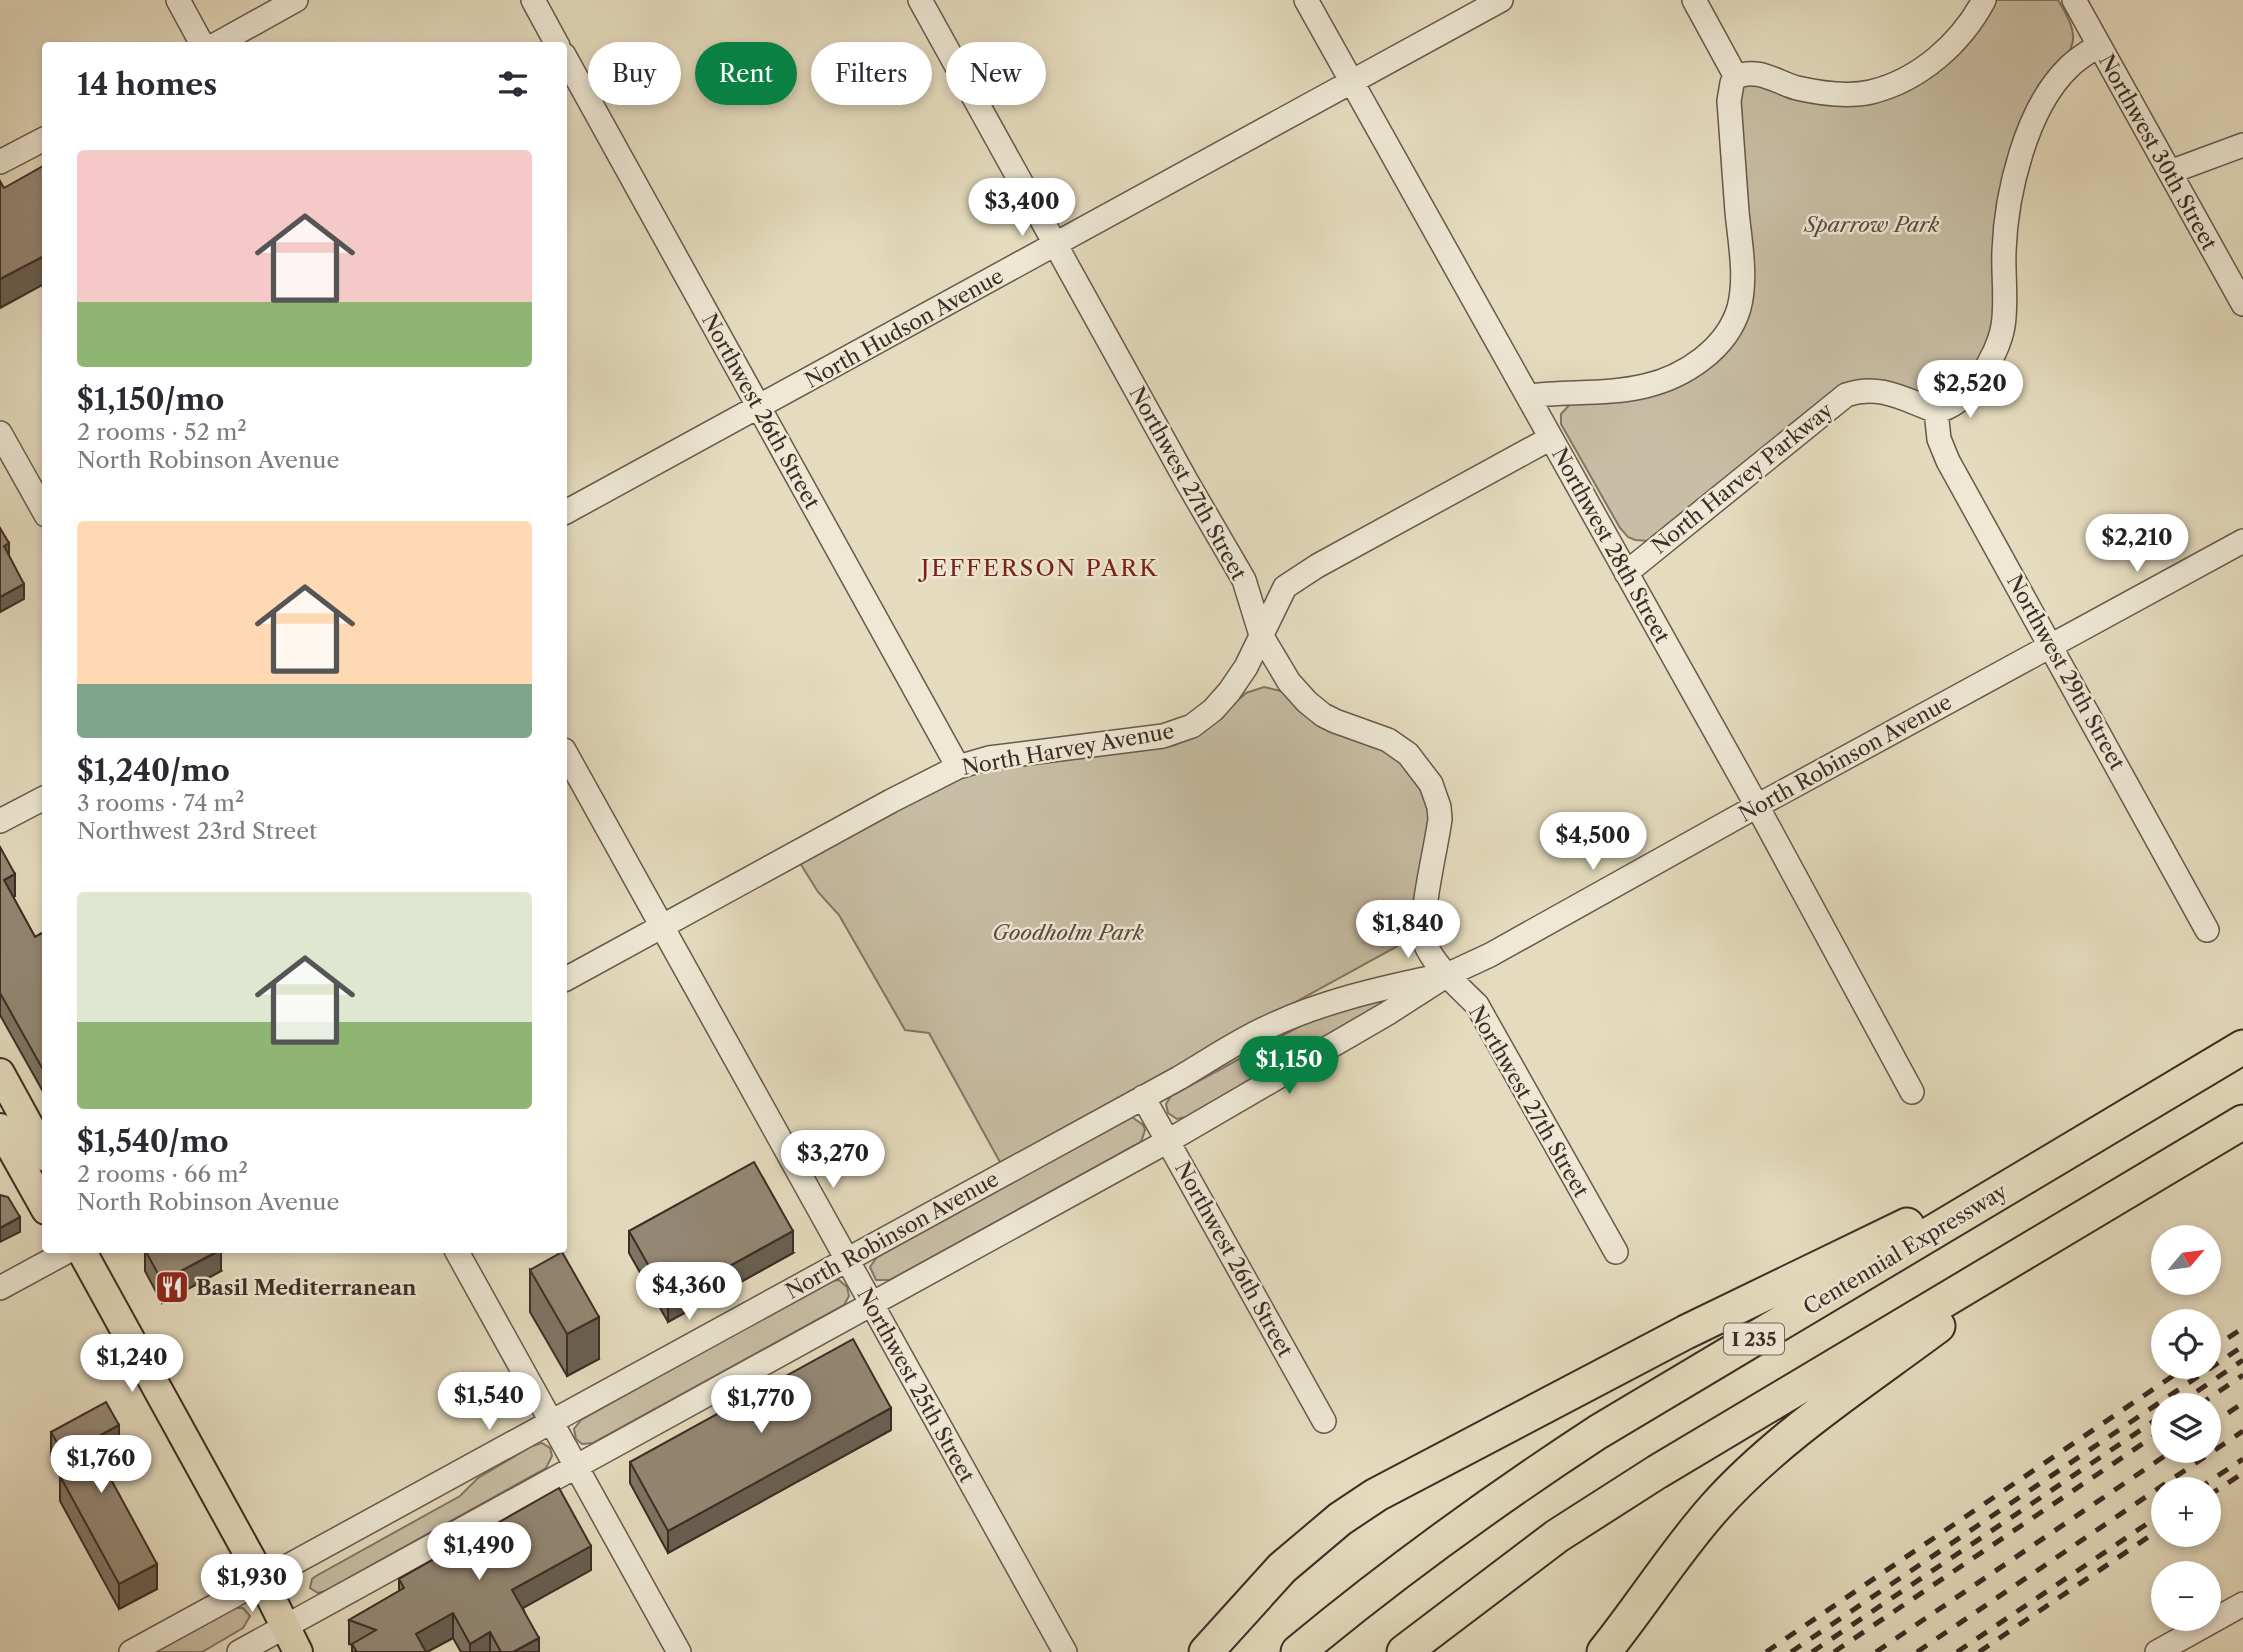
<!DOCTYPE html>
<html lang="en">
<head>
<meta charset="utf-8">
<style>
  :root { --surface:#fff; --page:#f2f2f3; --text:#2b2b33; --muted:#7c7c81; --accent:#0b8043 }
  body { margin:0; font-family:"Libre Caslon Text",serif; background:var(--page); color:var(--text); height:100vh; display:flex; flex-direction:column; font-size:26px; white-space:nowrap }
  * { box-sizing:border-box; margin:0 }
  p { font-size:23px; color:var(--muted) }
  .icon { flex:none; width:38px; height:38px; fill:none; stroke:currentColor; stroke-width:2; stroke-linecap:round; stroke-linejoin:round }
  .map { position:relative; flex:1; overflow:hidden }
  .panel { position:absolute; left:42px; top:42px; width:525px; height:1211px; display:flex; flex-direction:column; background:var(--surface); border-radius:7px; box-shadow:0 4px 10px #0003 }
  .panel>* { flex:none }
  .hud { position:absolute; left:588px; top:42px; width:665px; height:63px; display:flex; gap:14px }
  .needle { width:46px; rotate:61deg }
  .fabs { position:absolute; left:2151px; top:1225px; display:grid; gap:14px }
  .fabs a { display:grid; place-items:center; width:70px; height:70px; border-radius:50%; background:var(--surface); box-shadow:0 4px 10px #0003; font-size:35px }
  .price { position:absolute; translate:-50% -60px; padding:0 16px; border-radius:24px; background:#fff; color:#222; font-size:23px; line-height:46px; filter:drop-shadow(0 2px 4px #0008) }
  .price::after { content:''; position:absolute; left:50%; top:42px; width:21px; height:16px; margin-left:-10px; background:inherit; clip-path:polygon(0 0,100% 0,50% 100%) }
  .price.current { background:var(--accent); color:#fff }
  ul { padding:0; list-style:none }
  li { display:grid; align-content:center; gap:14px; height:371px; padding:0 35px }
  li span { display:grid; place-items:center; height:217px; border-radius:7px; color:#555 }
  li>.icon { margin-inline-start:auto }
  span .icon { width:126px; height:126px; fill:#fffc; stroke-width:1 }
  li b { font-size:30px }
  h2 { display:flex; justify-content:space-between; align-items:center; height:84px; padding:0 35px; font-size:30px }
  .tag { padding:0 24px; border-radius:32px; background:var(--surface); box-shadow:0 4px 10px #0003; font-size:24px; line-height:63px }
  .tag.current { background:var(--accent); color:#fff }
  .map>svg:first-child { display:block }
  .green { fill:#c8bea5; stroke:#827665; stroke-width:2 }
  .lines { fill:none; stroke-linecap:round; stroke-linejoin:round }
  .minor-casing { stroke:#66594c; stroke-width:26 }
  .major-casing { stroke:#3c2d25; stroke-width:32 }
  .highway-casing { stroke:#3c2d25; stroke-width:37 }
  .minor { stroke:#eee8d5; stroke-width:23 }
  .major { stroke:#e5dcbf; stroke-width:28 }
  .highway { stroke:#e5dcbf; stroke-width:33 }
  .rail { stroke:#3c2d25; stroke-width:5; stroke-dasharray:12 12; stroke-linecap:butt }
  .wall { fill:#7f7565; stroke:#3c2d25; stroke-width:2 }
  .shaded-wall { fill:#685f52; stroke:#3c2d25; stroke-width:2 }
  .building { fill:#948875; stroke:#3c2d25; stroke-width:2 }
  .labels { text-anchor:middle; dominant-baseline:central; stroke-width:5; stroke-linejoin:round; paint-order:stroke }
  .shield { fill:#eee8d5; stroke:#71655a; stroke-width:2 }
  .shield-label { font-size:19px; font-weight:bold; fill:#3c2d25 }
  .street-label { font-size:21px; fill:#3c2d25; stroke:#eee8d5 }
  .park-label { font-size:21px; font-style:italic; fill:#584a3f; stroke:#eee8d5 }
  .poi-label { font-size:21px; font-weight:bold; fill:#3c2d25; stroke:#eee8d5; text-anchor:start }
  .neighbourhood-label { font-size:23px; letter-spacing:2px; fill:#7a1f14; stroke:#eee8d5 }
</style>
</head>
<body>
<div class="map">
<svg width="2243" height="1652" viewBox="0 0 2243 1652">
  <rect width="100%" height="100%" fill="#e5dcbf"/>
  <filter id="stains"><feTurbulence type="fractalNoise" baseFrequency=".00286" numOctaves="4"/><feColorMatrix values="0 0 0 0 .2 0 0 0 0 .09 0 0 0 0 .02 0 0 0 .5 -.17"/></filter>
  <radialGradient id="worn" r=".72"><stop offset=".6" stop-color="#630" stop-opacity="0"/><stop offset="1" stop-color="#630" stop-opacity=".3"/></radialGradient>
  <!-- green -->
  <path class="green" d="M 1992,0 L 2058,0 C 2076,30 2082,45 2053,71 L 1996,279 L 1992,337 L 1961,389 L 1943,397 L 1926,396 L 1874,382 L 1649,541 L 1635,540 L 1628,537 L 1620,528 L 1561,424 L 1561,414 L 1572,402 L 1620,397 L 1740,325 L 1737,98 L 1742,87 L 1747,83 L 1878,95 Z
    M 1264,687 L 1281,691 L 1378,745 L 1411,768 L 1431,813 L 1418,906 L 1407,938 L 1396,947 L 1001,1164 L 929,1033 L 905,1030 L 839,915 L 818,892 L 800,863 L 962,774 L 1175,745 L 1201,733 L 1246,693 Z
    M 1379,1001 L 1383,1002 L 1382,1010 L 1186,1117 L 1177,1119 L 1168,1113 L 1166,1104 L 1171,1096 L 1302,1025 L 1349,1008 Z
    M 1132,1117 L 1143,1125 L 1145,1130 L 1141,1142 L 890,1280 L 876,1280 L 870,1267 L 877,1257 Z
    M 839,1280 L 847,1287 L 849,1296 L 844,1305 L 593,1443 L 582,1444 L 576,1439 L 574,1429 L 581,1420 L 830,1281 Z
    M 542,1443 L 550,1448 L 552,1456 L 546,1468 L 325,1591 L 318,1593 L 310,1588 L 312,1579 L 316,1576 L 460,1496 L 478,1478 L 532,1446 Z
    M 233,1608 L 243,1608 L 250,1616 L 243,1628 L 202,1652 L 149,1652 Z"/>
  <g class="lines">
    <!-- minor casing -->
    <g class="minor-casing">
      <path id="minor" d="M 178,0 L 203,46
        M 533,0 L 558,46
        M 920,0 L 1187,482 L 1244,580 L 1261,635 L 1289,682 L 1307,702 L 1323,715 L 1335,721 L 1388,740 L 1408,754 L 1431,784 L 1439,807 L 1440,819 C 1437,845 1417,924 1425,943 C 1434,966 1459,987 1477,1005 L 1616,1252
        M 1306,0 L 1757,806 L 1912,1092
        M 1694,0 L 1736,77
        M 2074,0 L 2243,304
        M 213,46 L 296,0
        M 564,55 L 958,767
        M 0,162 L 46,138
        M 2170,172 L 2243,145
        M 1528,396 C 1567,391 1607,395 1645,386 C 1684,377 1727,349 1739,308 C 1747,278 1740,242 1737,212 C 1734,175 1732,138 1729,101 L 1732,83 L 1736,77 C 1758,67 1776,82 1797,88 C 1819,93 1849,97 1871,92 C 1920,80 1961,43 1984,0
        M 1936,411 L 1939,439 L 1948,461 L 2207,930
        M 0,433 L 46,515
        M 564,513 L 1501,0
        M 1626,573 L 1846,395 C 1880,383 1905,400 1936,411 C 1968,406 1998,356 2003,326 C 2007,302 2003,276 2004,251 C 2006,194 2026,108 2069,67 C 2078,58 2089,52 2099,45
        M 564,750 L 1065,1652
        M 0,821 L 46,797
        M 564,980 L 891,801 L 958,767 L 989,758 L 1163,736 L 1192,726 L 1213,710 L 1229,692 L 1246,667 L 1285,587 L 1317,566 L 1551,438
        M 1143,1097 L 1324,1421
        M 456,1250 L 679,1652
        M 0,1288 L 70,1250
        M 131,1652 L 1179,1078 C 1208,1061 1237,1041 1268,1027 C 1321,1002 1377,989 1434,977
        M 239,1652 L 1168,1141 L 1388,1013 L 1447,975 L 1490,955 L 1757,806 L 2243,541
        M 2157,1652 L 2243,1604"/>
    </g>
    <!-- major casing -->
    <g class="major-casing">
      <path id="major" d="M 0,1073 L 46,1157
        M 0,1128 L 46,1210
        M 81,1250 L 255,1566 L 298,1652"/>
    </g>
    <!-- highway casing -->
    <g class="highway-casing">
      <path id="highway" d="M 1206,1652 L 1282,1568 L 1340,1519 L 1376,1495 L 1686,1332 L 1907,1225
        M 1298,1652 C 1393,1573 1494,1500 1598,1432 L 2243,1047
        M 1404,1652 L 1557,1536 L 1657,1472 L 2243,1122
        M 1604,1652 C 1642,1605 1674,1553 1714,1508 C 1776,1438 1863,1382 1938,1326"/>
    </g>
    <!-- minor -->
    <use href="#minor" class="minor"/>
    <!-- major -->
    <use href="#major" class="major"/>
    <!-- highway -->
    <use href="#highway" class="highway"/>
    <!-- rail -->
    <path class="rail" d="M 2208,1351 L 2243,1328
      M 2177,1405 L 2243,1360
      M 2199,1405 L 2243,1375
      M 2208,1426 L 2243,1403
      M 2198,1489 L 2243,1459
      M 2208,1496 L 2243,1473
      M 1766,1652 L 2186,1367
      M 1791,1652 L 2243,1346
      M 1812,1652 L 2163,1415
      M 1834,1652 L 2163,1430
      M 1876,1652 L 2172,1451
      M 1917,1652 L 2243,1431
      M 1957,1652 L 2163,1513
      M 1979,1652 L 2163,1527"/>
  </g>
  <!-- wall -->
  <path class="wall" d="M 0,847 L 15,896 L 13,897 L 35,937 L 46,931 L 46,1097 L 0,1015 Z
    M 629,1231 L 793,1253 L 668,1322 L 629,1253 Z
    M 145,1250 L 221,1271 L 162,1303 L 145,1271 Z
    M 530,1270 L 599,1359 L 567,1376 L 530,1312 Z
    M 891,1430 L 668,1553 L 630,1483 L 630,1462 Z
    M 51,1432 L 119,1450 L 101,1461 L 157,1589 L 119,1609 L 60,1501 L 60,1476 L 61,1475 L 51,1457 Z
    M 591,1570 L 523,1608 L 539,1652 L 461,1652 L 453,1638 L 427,1652 L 352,1652 L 352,1645 L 349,1644 L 349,1620 L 399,1591 L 399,1579 Z"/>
  <!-- shaded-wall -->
  <path class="shaded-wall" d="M 46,255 L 46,283 L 0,308 L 0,279 Z
    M 9,543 L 9,558 L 4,546 Z
    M 24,584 L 24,599 L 0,612 L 0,597 Z
    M 15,874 L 15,896 L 4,902 L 4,880 Z
    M 20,1217 L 20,1232 L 0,1242 L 0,1228 Z
    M 793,1231 L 793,1253 L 668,1322 L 668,1300 Z
    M 221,1250 L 221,1271 L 162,1303 L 162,1281 Z
    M 599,1317 L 599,1359 L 567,1376 L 567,1334 Z
    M 891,1408 L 891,1430 L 668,1553 L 668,1531 Z
    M 119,1425 L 119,1450 L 90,1466 L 90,1441 Z
    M 591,1546 L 591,1570 L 512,1614 L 512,1590 Z
    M 157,1564 L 157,1589 L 119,1609 L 119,1584 Z
    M 453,1613 L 453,1638 L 427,1652 L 416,1652 L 416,1634 Z
    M 490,1632 L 490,1652 L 470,1652 L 470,1644 Z
    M 539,1638 L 539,1652 L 513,1652 Z"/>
  <!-- building -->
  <path class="building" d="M 43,166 L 46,167 L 46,255 L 0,279 L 0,181 L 4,188 Z
    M 0,528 L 9,543 L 4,546 L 24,584 L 0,597 Z
    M 0,847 L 15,874 L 4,880 L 35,937 L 46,931 L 46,1075 L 0,993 Z
    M 754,1162 L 793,1231 L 668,1300 L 629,1231 Z
    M 0,1195 L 8,1197 L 20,1217 L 0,1228 Z
    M 145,1250 L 220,1250 L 162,1281 Z
    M 562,1252 L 599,1317 L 567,1334 L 530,1270 Z
    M 853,1339 L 891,1408 L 668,1531 L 630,1462 Z
    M 106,1402 L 119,1425 L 90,1441 L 157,1564 L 119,1584 L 60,1476 L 72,1469 L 51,1432 Z
    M 559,1488 L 591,1546 L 512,1590 L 539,1638 L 513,1652 L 501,1652 L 490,1632 L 470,1644 L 453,1613 L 416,1634 L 426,1652 L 357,1652 L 352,1644 L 376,1630 L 349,1620 L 404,1588 L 399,1579 Z"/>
  <!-- icons -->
  <defs>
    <g id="restaurant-square" transform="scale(1.75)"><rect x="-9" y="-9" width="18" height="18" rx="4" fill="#8f2418" stroke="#eee8d5"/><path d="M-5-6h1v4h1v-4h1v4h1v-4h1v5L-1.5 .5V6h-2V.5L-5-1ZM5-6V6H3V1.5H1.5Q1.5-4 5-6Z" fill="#fff"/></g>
  </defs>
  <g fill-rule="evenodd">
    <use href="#restaurant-square" x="172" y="1287"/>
  </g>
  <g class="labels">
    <!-- shield labels -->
    <rect class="shield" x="1724" y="1323.5" width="60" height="31" rx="5"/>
    <g class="shield-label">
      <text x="1754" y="1339">I 235</text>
    </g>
    <!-- street labels -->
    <g class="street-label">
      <text transform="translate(2158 152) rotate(61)">Northwest 30th Street</text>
      <text transform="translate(904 328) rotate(-29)">North Hudson Avenue</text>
      <text transform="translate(761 411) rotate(61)">Northwest 26th Street</text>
      <text transform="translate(1742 478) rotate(-39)">North Harvey Parkway</text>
      <text transform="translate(1188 483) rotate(61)">Northwest 27th Street</text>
      <text transform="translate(1611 545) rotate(61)">Northwest 28th Street</text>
      <text transform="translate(2066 672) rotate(61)">Northwest 29th Street</text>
      <text transform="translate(1068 749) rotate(-10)">North Harvey Avenue</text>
      <text transform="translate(1845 758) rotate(-29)">North Robinson Avenue</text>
      <text transform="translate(1529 1101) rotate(60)">Northwest 27th Street</text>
      <text transform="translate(892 1235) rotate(-29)">North Robinson Avenue</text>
      <text transform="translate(1905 1249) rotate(-31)">Centennial Expressway</text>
      <text transform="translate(1234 1259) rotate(61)">Northwest 26th Street</text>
      <text transform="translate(916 1385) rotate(61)">Northwest 25th Street</text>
    </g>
    <!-- park labels -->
    <g class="park-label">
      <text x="1872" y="224">Sparrow Park</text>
      <text x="1068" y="932">Goodholm Park</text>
    </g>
    <!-- poi labels -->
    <g class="poi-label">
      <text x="196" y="1287">Basil Mediterranean</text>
    </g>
    <!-- neighbourhood labels -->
    <g class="neighbourhood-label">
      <text x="1040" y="568">JEFFERSON PARK</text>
    </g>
  </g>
  <rect width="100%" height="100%" filter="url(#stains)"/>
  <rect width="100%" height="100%" fill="url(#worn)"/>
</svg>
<div class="fabs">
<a><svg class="needle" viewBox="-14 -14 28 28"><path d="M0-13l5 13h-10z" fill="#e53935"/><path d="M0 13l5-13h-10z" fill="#7c7c81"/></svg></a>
<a><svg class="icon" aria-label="locate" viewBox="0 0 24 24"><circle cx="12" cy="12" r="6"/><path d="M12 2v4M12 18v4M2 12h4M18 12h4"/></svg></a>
<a><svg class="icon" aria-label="layers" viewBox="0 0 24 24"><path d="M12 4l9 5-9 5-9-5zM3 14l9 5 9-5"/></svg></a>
<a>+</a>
<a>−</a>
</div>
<b class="price" style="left:1022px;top:238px">$3,400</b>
<b class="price" style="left:1970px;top:420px">$2,520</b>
<b class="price" style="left:2137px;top:574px">$2,210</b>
<b class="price" style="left:1593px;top:872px">$4,500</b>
<b class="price" style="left:1408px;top:960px">$1,840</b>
<b class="price current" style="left:1289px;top:1096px">$1,150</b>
<b class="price" style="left:833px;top:1190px">$3,270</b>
<b class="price" style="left:689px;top:1322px">$4,360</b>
<b class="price" style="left:132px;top:1394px">$1,240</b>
<b class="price" style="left:489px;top:1432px">$1,540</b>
<b class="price" style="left:761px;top:1435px">$1,770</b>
<b class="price" style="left:101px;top:1495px">$1,760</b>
<b class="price" style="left:479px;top:1582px">$1,490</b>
<b class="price" style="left:252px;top:1614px">$1,930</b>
<div class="hud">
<a class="tag">Buy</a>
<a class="tag current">Rent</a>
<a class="tag">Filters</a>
<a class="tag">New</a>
</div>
<section class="panel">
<h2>14 homes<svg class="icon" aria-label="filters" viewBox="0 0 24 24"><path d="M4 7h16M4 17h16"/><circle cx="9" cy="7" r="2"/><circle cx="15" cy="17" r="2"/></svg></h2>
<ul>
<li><span style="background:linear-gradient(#f6c9c9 70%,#8fb573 0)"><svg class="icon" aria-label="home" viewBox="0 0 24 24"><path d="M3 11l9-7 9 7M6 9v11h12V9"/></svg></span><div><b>$1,150/mo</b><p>2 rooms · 52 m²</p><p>North Robinson Avenue</p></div></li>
<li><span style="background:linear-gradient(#ffd9b3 75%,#7fa58c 0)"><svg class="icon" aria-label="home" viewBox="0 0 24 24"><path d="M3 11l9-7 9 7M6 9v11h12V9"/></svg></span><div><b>$1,240/mo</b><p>3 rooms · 74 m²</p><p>Northwest 23rd Street</p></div></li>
<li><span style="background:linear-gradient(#dfe7d0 60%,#8fb573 0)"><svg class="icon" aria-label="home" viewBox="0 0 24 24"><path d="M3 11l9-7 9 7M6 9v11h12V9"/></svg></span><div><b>$1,540/mo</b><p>2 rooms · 66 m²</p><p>North Robinson Avenue</p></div></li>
</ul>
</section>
</div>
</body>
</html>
